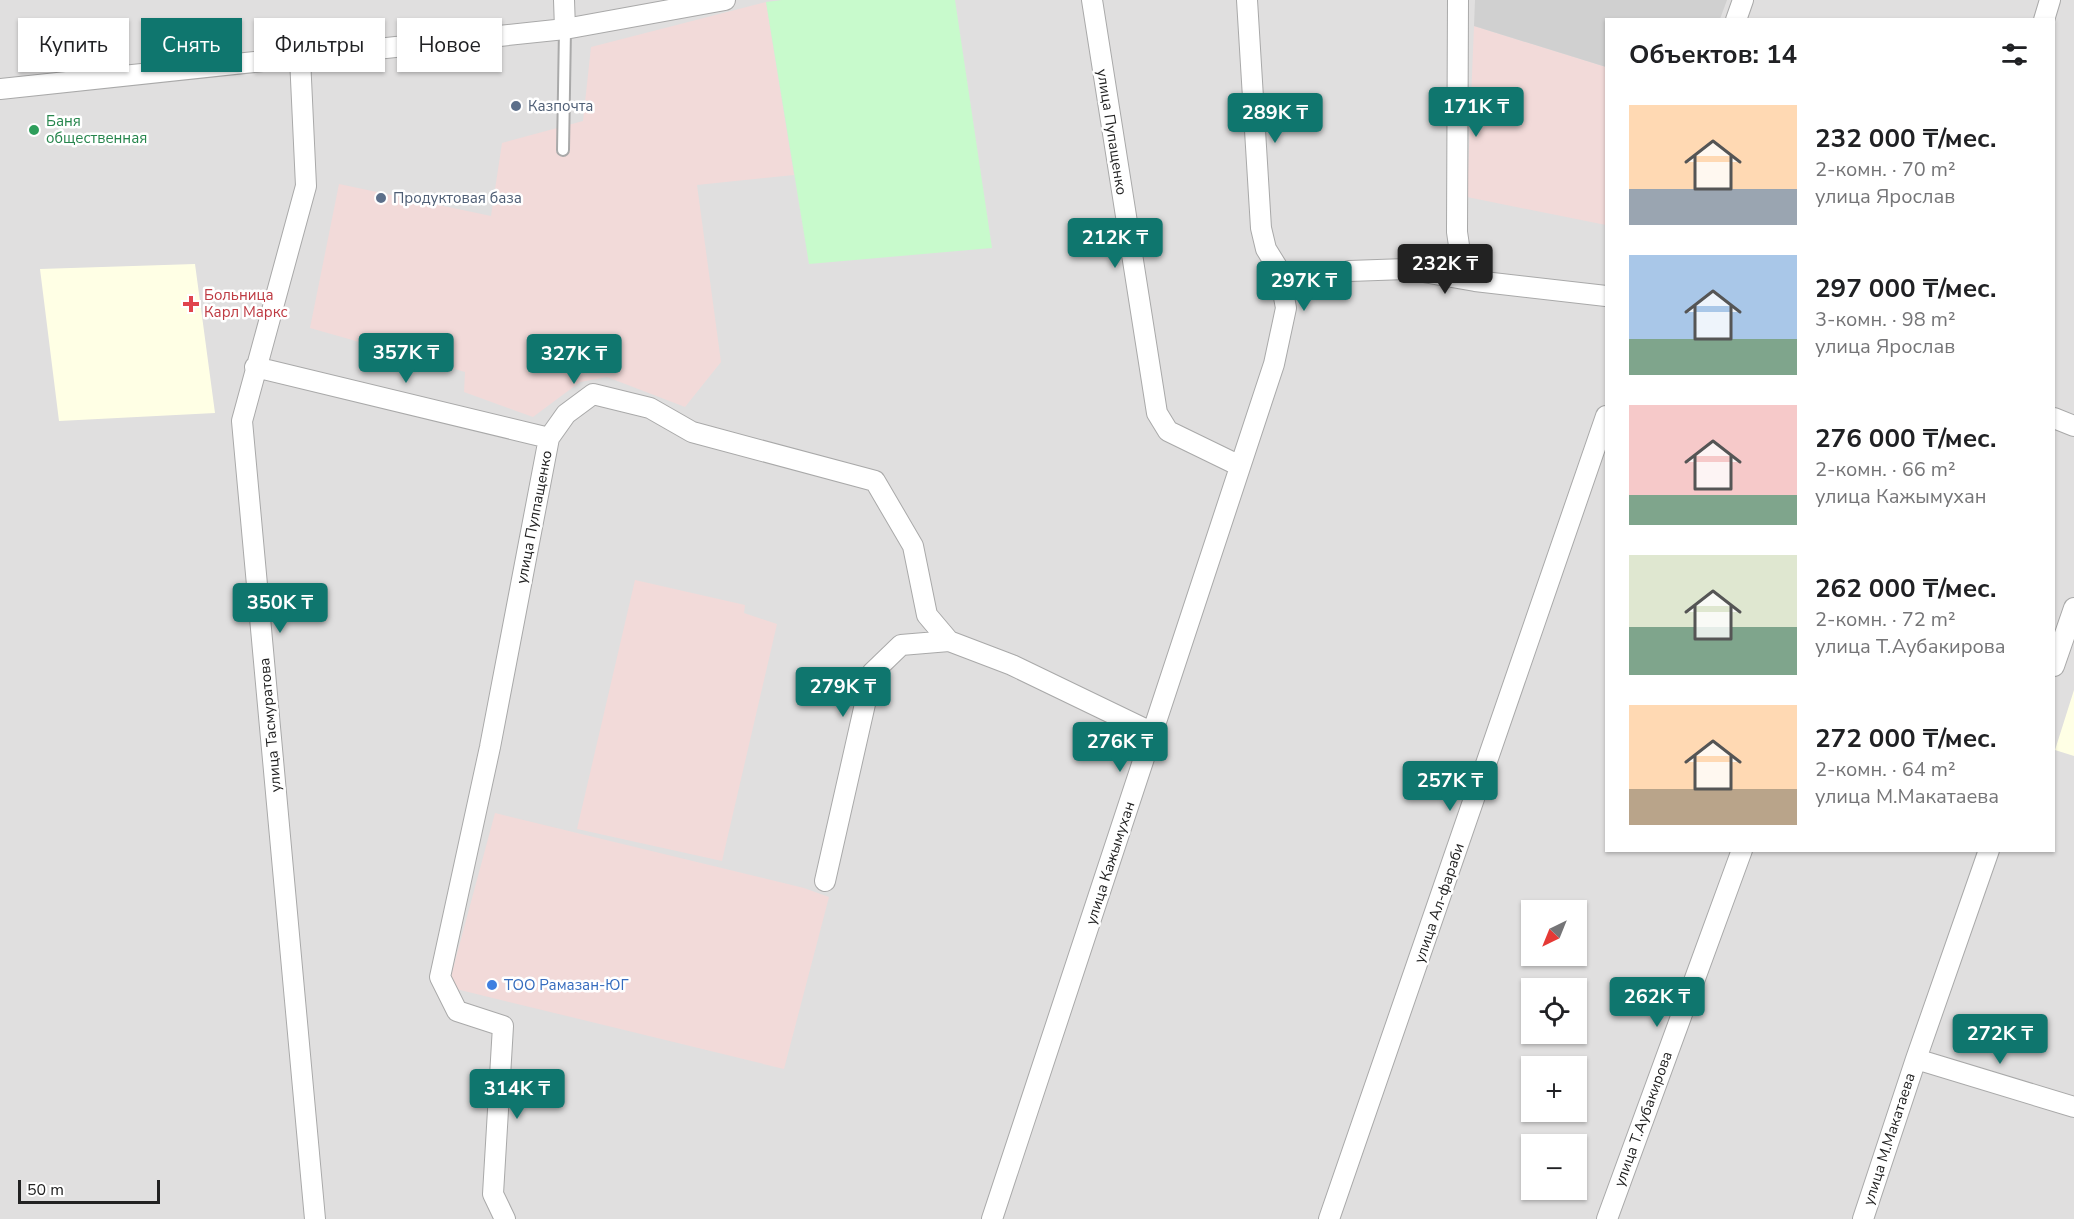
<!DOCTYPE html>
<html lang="ru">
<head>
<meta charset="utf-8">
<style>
  :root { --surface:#fff; --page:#f6f6f6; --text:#202124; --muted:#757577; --accent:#0f766e }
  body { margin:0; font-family:"Nunito Sans",sans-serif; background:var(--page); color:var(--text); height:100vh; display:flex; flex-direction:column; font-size:22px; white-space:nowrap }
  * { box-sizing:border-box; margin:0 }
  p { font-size:20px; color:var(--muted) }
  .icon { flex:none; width:33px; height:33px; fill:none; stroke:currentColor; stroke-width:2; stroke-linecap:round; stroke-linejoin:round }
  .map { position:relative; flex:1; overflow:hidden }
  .details { position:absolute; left:1605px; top:18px; width:450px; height:834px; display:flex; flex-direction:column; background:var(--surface); border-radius:0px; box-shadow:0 2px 4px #0004 }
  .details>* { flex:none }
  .top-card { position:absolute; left:18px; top:18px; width:570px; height:54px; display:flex; gap:12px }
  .needle { width:39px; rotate:223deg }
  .buttons { position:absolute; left:1521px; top:900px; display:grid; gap:12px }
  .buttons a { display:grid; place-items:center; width:66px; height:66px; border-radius:0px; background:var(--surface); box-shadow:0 2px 4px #0004; font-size:30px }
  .scale { position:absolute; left:18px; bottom:15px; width:142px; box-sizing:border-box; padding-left:6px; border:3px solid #222; border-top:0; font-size:16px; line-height:21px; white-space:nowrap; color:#222; -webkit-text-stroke:4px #fff; paint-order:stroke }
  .price { position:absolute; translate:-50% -51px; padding:0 14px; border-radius:6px; background:var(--accent); color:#fff; font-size:20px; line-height:39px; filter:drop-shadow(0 2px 3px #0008) }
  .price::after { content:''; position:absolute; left:50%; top:36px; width:18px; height:14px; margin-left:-9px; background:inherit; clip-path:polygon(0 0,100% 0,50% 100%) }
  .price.active { background:#222; color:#fff }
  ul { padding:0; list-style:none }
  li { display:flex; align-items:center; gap:18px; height:150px; padding:0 24px }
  li span { display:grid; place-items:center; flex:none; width:168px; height:120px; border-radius:0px; color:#555 }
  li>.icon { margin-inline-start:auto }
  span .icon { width:72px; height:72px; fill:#fffc; stroke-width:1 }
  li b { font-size:26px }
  h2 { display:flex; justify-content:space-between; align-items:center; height:72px; padding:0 24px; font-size:26px }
  .tag { padding:0 21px; border-radius:0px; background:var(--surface); box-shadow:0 2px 4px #0004; font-size:21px; line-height:54px }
  .tag.active { background:var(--accent); color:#fff }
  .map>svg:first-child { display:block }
  .residential { fill:#e0dfdf; fill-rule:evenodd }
  .commercial { fill:#f2dad9 }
  .education { fill:#ffffe5 }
  .religious { fill:#d0d0d0 }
  .park { fill:#c8facc }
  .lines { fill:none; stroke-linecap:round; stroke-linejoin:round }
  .service-casing { stroke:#a9a9a9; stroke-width:14 }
  .minor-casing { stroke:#a9a9a9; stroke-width:22 }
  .service { stroke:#fff; stroke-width:10 }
  .minor { stroke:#fff; stroke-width:20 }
  .service-dot { fill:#5c6f8a; stroke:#fff; stroke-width:2 }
  .leisure-dot { fill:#2e9e5b; stroke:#fff; stroke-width:2 }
  .health-dot { fill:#e0444e; stroke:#fff; stroke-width:2 }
  .shop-dot { fill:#3f7fe0; stroke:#fff; stroke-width:2 }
  .labels { text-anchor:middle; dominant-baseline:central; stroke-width:5; stroke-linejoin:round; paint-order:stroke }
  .service-label { font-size:15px; fill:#4e5e75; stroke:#fff; text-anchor:start }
  .leisure-label { font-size:15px; fill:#27864d; stroke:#fff; text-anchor:start }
  .street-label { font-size:15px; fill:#222; stroke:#fff }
  .health-label { font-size:15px; fill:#be3a42; stroke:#fff; text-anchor:start }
  .shop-label { font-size:15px; fill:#366cbe; stroke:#fff; text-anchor:start }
</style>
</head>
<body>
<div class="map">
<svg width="2074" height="1219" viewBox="0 0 2074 1219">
  <rect width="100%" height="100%" fill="#f2efe9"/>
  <!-- residential -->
  <path class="residential" d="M 0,0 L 2074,0 L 2074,1219 L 0,1219 ZM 1606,20 L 2054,20 L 2054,850 L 1606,850 ZM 1532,910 L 1576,910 L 1576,956 L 1532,956 ZM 1532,988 L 1576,988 L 1576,1034 L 1532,1034 ZM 1532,1066 L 1576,1066 L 1576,1112 L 1532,1112 ZM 1532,1144 L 1576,1144 L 1576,1190 L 1532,1190 Z"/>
  <!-- commercial -->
  <path class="commercial" d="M 766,2 L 794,175 L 697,185 L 721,362 L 685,407 L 607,377 L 580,382 L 533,417 L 464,392 L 465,372 L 310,328 L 339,184 L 491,216 L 502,143 L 583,121 L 591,47 Z
    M 1474,26 L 1606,67 L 1606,225 L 1467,197 Z
    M 635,580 L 745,605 L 744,613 L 777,624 L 722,861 L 577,829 Z
    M 495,813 L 804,888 L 829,897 L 784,1069 L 448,987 Z"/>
  <!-- education -->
  <path class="education" d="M 195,264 L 215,413 L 59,421 L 40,269 Z
    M 2074,690 L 2074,756 L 2055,750 Z"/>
  <!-- religious -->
  <path class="religious" d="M 1475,0 L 1727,0 L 1720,19 L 1606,20 L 1606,67 L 1474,26 Z"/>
  <!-- park -->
  <path class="park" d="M 782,0 L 955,0 L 992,248 L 809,264 L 766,2 Z"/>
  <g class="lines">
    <!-- service casing -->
    <g class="service-casing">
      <path id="service" d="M 563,150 L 565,29"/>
    </g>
    <!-- minor casing -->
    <g class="minor-casing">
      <path id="minor" d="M 564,0 L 565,29
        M 1092,0 L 1157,413 L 1168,431 L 1240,466
        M 1458,0 L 1457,232 L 1464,279
        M 1736,20 L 1743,0
        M 2044,20 L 2050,0
        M 300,58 L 306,186 L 242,421 L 315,1219
        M 0,89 L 565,29 L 725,0
        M 1283,289 L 1349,271 L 1406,269 L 1475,281 L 1606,296
        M 255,367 L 549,438
        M 2054,418 L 2074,426
        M 2054,666 L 2074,608
        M 825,881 L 872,673 L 901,645 L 949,641
        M 1916,1059 L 2074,1107
        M 505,1219 L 493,1194 L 503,1026 L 457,1011 L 440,977 L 490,747 L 549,438 L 566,414 L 593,394 L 650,408 L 692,432 L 875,481 L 913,546 L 927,615 L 949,641 L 1012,665 L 1153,733
        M 992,1219 L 1274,364 L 1286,308 L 1279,270 L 1266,249 L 1261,228 L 1247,0
        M 1329,1219 L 1606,416
        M 1607,1219 L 1742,850
        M 1863,1219 L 1916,1059 L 1989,850"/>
    </g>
    <!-- service -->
    <use href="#service" class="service"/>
    <!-- minor -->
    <use href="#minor" class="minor"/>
  </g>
  <!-- markers -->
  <g class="service-dot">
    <circle cx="516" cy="106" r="6"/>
    <circle cx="381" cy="198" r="6"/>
  </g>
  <circle class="leisure-dot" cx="34" cy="130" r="6"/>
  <path class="health-dot" d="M188 295h6v6h6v6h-6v6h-6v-6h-6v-6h6z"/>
  <circle class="shop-dot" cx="492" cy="985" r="6"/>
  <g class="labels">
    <!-- service labels -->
    <g class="service-label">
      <text x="528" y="106">Казпочта</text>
      <text x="393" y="198">Продуктовая база</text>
    </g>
    <!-- leisure labels -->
    <g class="leisure-label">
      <text x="46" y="121">Баня<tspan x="46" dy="17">общественная</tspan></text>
    </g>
    <!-- street labels -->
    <g class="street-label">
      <text transform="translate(1112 132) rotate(81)">улица Пупащенко</text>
      <text transform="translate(534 517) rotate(-79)">улица Пулпащенко</text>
      <text transform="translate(270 725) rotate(-95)">улица Тасмуратова</text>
      <text transform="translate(1110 863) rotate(-72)">улица Кажымухан</text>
      <text transform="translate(1439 903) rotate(-71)">улица Ал-фараби</text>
      <text transform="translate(1643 1119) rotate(-70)">улица Т.Аубакирова</text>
      <text transform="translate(1889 1139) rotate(-72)">улица М.Макатаева</text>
    </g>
    <!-- health labels -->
    <g class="health-label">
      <text x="204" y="295">Больница<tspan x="204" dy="17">Карл Маркс</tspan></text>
    </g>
    <!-- shop labels -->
    <g class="shop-label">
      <text x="504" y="985">ТОО Рамазан-ЮГ</text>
    </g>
  </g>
</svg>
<div class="buttons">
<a><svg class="needle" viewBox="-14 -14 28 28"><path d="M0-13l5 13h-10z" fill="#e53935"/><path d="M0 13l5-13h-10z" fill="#757577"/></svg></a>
<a><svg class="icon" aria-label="locate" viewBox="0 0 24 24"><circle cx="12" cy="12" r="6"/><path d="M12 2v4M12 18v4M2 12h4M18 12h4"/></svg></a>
<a>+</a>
<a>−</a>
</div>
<div class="scale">50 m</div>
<b class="price" style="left:1476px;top:138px">171K ₸</b>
<b class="price" style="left:1275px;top:144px">289K ₸</b>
<b class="price" style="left:1115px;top:269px">212K ₸</b>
<b class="price active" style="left:1445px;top:295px">232K ₸</b>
<b class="price" style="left:1304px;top:312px">297K ₸</b>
<b class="price" style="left:406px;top:384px">357K ₸</b>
<b class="price" style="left:574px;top:385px">327K ₸</b>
<b class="price" style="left:280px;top:634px">350K ₸</b>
<b class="price" style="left:843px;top:718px">279K ₸</b>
<b class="price" style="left:1120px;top:773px">276K ₸</b>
<b class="price" style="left:1450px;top:812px">257K ₸</b>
<b class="price" style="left:1657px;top:1028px">262K ₸</b>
<b class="price" style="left:2000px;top:1065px">272K ₸</b>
<b class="price" style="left:517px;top:1120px">314K ₸</b>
<div class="top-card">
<a class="tag">Купить</a>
<a class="tag active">Снять</a>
<a class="tag">Фильтры</a>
<a class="tag">Новое</a>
</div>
<section class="details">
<h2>Объектов: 14<svg class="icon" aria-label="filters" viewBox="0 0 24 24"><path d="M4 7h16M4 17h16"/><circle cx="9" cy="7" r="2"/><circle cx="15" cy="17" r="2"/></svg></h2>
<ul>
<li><span style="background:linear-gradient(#ffd9b3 70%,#9aa5b1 0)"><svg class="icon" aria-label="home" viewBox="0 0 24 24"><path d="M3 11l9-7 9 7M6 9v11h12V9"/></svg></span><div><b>232 000 ₸/мес.</b><p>2-комн. · 70 m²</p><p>улица Ярослав</p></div></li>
<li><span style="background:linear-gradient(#a9c7e8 70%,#7fa58c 0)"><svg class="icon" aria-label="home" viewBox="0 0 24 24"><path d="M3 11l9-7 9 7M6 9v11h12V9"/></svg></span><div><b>297 000 ₸/мес.</b><p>3-комн. · 98 m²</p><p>улица Ярослав</p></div></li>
<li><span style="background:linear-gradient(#f6c9c9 75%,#7fa58c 0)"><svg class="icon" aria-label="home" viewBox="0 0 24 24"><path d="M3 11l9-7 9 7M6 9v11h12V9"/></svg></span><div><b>276 000 ₸/мес.</b><p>2-комн. · 66 m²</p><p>улица Кажымухан</p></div></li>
<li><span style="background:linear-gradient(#dfe7d0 60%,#7fa58c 0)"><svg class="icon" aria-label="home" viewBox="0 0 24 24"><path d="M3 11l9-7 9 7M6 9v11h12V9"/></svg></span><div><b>262 000 ₸/мес.</b><p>2-комн. · 72 m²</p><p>улица Т.Аубакирова</p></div></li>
<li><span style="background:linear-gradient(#ffd9b3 70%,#b9a48a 0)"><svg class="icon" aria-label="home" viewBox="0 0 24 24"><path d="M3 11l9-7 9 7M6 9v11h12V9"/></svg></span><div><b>272 000 ₸/мес.</b><p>2-комн. · 64 m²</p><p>улица М.Макатаева</p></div></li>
</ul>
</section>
</div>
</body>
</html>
